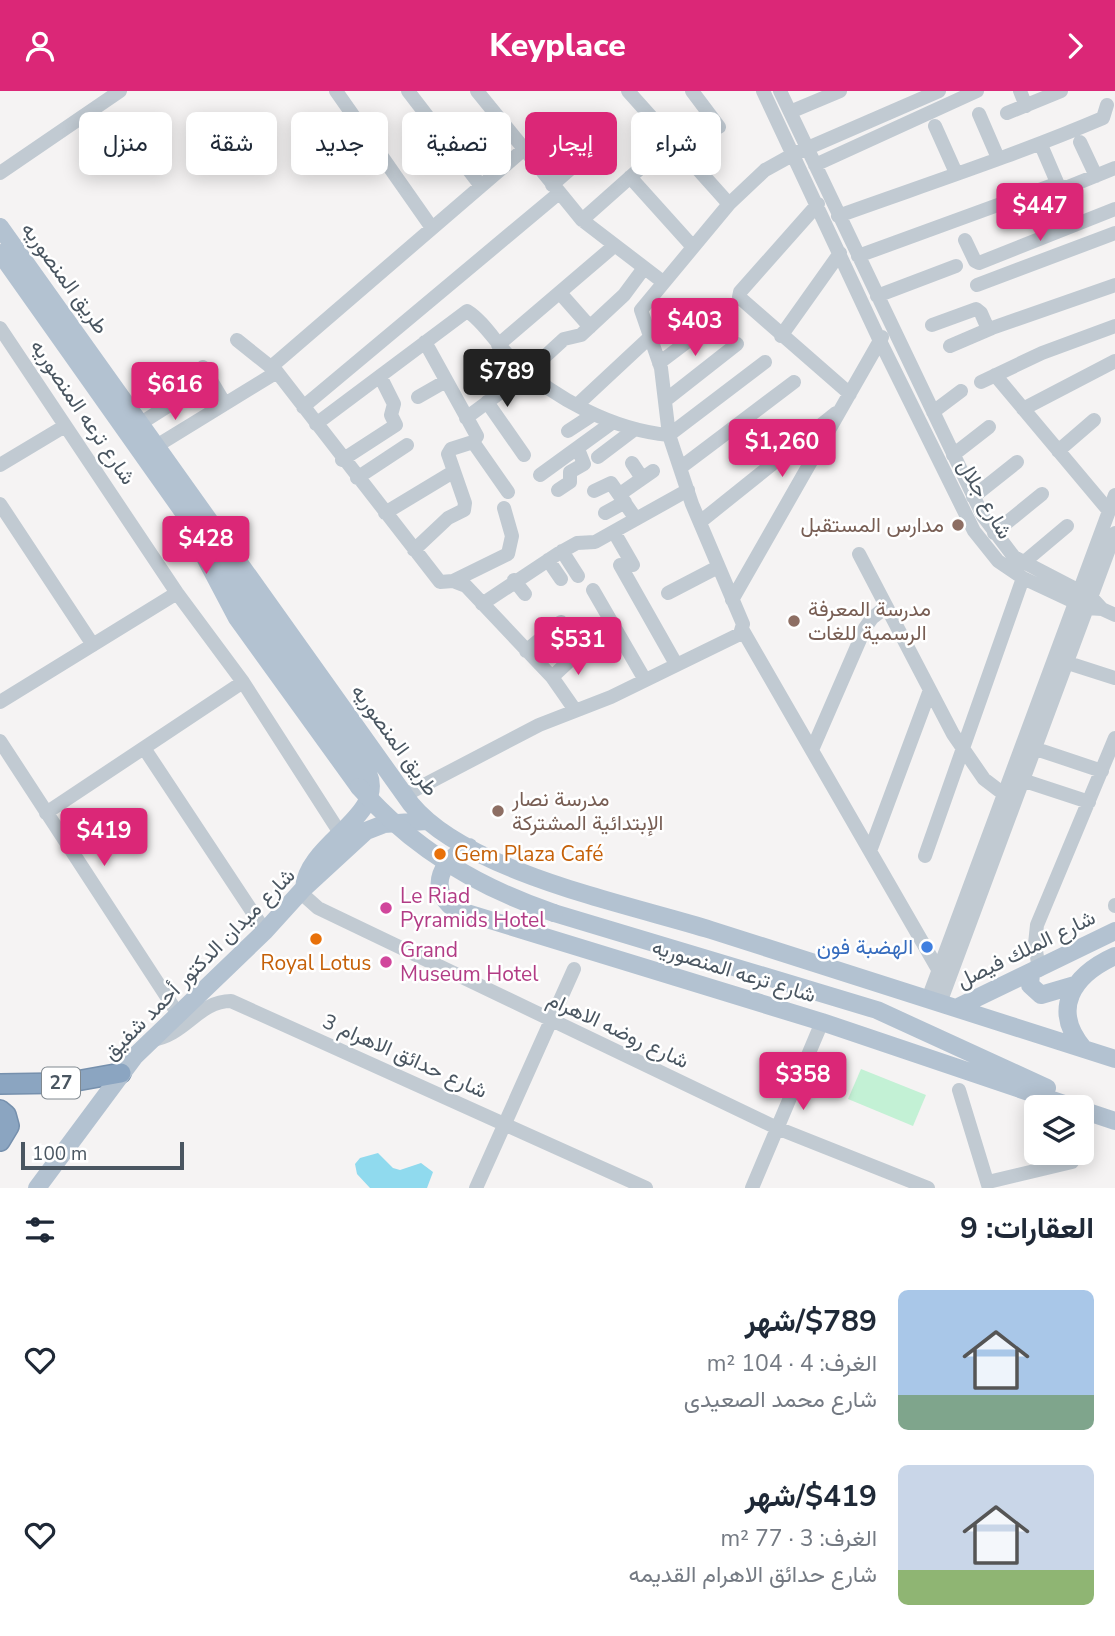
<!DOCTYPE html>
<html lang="ar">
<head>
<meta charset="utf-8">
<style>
  :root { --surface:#fff; --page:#f2f2f3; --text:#1f2937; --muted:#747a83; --accent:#db2777 }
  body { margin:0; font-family:"Nunito Sans",Vazirmatn,sans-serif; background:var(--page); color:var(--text); direction:rtl; height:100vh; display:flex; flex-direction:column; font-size:26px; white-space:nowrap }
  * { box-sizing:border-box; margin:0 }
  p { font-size:23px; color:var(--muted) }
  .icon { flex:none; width:38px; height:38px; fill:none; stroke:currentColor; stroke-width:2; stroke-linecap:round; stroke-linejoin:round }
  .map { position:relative; height:1097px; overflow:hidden; direction:ltr }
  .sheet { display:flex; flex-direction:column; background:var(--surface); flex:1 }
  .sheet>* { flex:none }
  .guide { position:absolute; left:21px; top:21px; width:700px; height:63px; direction:rtl; display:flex; gap:14px }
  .controls { position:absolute; left:1024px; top:1004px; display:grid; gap:14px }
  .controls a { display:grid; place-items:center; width:70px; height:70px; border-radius:10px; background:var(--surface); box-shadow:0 4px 18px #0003; font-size:35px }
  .scale { position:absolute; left:21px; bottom:18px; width:163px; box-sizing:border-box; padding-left:7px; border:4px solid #4a5661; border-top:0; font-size:19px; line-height:24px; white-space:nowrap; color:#4a5661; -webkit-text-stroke:5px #fff; paint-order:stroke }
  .price { position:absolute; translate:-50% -60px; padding:0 16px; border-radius:7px; background:var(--accent); color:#fff; font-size:23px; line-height:46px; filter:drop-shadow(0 2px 4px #0008) }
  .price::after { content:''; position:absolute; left:50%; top:42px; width:21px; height:16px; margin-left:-10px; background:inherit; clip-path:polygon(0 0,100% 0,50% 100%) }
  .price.selected { background:#222; color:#fff }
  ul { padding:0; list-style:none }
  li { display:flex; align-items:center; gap:21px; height:175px; padding:0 21px }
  li span { display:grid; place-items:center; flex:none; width:196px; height:140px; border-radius:10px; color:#555 }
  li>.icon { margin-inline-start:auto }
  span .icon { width:84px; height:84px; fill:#fffc; stroke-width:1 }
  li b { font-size:30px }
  h2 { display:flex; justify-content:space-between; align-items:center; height:84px; padding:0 21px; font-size:30px }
  .pill { padding:0 24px; border-radius:10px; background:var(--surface); box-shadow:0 4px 18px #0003; font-size:24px; line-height:63px }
  .pill.selected { background:var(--accent); color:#fff }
  header { display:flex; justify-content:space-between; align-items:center; height:91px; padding:0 21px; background:var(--accent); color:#fff; font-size:32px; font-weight:800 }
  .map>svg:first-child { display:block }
  .green { fill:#c3f1d5 }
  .water { fill:#90daee }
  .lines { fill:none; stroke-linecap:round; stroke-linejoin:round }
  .highway-casing { stroke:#7690ad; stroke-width:22 }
  .minor { stroke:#c1cad2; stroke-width:14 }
  .major { stroke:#b3c2d1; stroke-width:18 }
  .highway { stroke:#8ba5c1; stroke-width:19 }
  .major-bridge { stroke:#b3c2d1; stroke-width:18 }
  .education-dot { fill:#8d6e63; stroke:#fff; stroke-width:2.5 }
  .food-dot { fill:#e8710a; stroke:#fff; stroke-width:2.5 }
  .hotel-dot { fill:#d1479c; stroke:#fff; stroke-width:2.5 }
  .shop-dot { fill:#3f7fe0; stroke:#fff; stroke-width:2.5 }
  .labels { text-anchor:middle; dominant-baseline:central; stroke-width:5; stroke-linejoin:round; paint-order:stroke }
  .shield { fill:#fff; stroke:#808990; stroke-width:2 }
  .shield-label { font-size:19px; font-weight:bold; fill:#4a5661 }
  .street-label { font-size:21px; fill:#4a5661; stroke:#fff }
  .education-label { font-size:21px; fill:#785e54; stroke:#fff; text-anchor:start }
  .food-label { font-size:21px; fill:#c56008; stroke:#fff; text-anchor:start }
  .hotel-label { font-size:21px; fill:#b23c85; stroke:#fff; text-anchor:start }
  .shop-label { font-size:21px; fill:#366cbe; stroke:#fff; text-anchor:end }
</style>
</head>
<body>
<header><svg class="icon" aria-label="forward" viewBox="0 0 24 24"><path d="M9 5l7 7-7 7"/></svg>Keyplace<svg class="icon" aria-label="person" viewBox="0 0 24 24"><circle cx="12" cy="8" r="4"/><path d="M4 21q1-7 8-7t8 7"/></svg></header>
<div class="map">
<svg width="1115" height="1097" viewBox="0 0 1115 1097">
  <rect width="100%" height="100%" fill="#f5f3f3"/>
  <!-- green -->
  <path class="green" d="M 861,978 L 926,1004 L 913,1035 L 848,1008 Z"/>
  <!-- water -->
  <path class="water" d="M 378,1062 L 393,1077 L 400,1079 L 421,1072 L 433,1081 L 427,1097 L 370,1097 L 357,1083 L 355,1073 L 360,1067 Z"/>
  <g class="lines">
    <!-- highway casing -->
    <g class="highway-casing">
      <path id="highway" d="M 0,993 L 65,992 L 121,982
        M 0,1019 L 6,1024 L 9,1035 L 0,1050"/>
    </g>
    <!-- minor -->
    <path class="minor" d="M 336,0 L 432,137
      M 408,0 L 481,95
      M 477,0 L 582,129 L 663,191
      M 628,0 L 729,113
      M 692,0 L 719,36
      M 763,0 L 880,250 L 974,440 L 998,470 L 1023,487 L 1087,517 L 1102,518 L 1115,524
      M 780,0 L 983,425 L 1014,466 L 1091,506 L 1102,518
      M 1020,0 L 1026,15
      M 790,21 L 840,0
      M 1007,22 L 1061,0
      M 979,23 L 998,67
      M 935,35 L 956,82
      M 1080,51 L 1096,85
      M 1041,54 L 1059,96
      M 815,74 L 977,0
      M 0,82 L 120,0
      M 630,86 L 693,156
      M 552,94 L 606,47
      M 818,113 L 740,201 L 739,206 L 850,303
      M 838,125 C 927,93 1016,64 1103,27 L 1107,14
      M 582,129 L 672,49
      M 965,149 L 975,170 L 979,172 L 1115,118
      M 858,165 L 1050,95 L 1068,96 L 1115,77
      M 977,194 L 1115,142
      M 560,202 L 590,236
      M 877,205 L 956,175
      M 932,234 L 976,218 L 981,222 L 988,238
      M 0,237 L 177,502 L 243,591 L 340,742
      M 781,245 L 840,162
      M 237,249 L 277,281 L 440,491 L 453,490 L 508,463 L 512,445 L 504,417
      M 652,251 L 691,220
      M 498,254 L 614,155
      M 950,255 L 992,237 L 1115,194
      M 659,272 L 708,235
      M 203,276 L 225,313
      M 271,276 L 523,59
      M 995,284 L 1109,420
      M 981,291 L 1042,262 L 1115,235
      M 418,306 L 446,290
      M 667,308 L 737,253
      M 487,311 L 524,364
      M 577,314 L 650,246
      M 303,316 L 559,102
      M 1023,318 L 1115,270
      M 933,321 L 961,300
      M 466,327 L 528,281 L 564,248 L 581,244 L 624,204 L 644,177
      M 141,332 L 190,301
      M 316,333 L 467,220 C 485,231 498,256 515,271 C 556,308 613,339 669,344
      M 568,340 L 594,323
      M 669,344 L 765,271
      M 473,351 L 508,401
      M 158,354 L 277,281
      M 1058,360 L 1094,329
      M 953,364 L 989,336
      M 598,366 L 635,338
      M 342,369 L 396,334 L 391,324 L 394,313 L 380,285
      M 632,372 L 642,387
      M 0,374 L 65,335
      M 680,377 L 794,291
      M 540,384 L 613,331
      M 357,387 L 407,354
      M 558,399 L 570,391 L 570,381 L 584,373 L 578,358
      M 594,400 L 611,392 L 636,428
      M 620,403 L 653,380
      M 973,406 L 1017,371
      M 0,413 L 93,554
      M 385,422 L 453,381
      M 605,422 L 625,411
      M 700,431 L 836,322
      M 614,441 L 633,474
      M 994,442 L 1042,403
      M 414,459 L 448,427 L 464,419 L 465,412 L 448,363 L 451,358 L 473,351 L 477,345 L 425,251
      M 562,460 L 578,485
      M 859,463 L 953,643 L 984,688 L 1005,704
      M 548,469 L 561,488
      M 1023,472 L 1067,435
      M 620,474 L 676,573
      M 514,489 L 525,503
      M 453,490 L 466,495 L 552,586 L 575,619
      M 593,499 L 645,589
      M 668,502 L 718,476
      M 732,509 L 882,246
      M 482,513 L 559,462 L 577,452 L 595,451 L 688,399
      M 742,538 L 939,880
      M 526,560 L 561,531
      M 1068,572 L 1115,587
      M 552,586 L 580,560
      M 0,611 L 177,502
      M 0,650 L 178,923
      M 144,657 L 265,840
      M 1036,658 L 1102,680
      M 812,659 L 865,537 L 872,527 L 886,516
      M 1025,690 L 1089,711
      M 405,704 L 539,634 L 611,606 L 740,543 L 743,533 L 692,413 L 669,344 L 661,277 L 641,219 L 729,113 L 765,79 L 794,63 L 939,0
      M 46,722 L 243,591
      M 870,760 L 930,599
      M 925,765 L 1023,487
      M 300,801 L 318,817 L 777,1037 L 928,1097
      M 1115,814 L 1115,815
      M 1039,879 L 1035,853 L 1037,834 L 1115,647
      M 928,908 L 1115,404
      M 940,912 L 1115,442
      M 151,949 C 185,945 198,910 231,910 L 646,1097
      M 959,999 L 989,1097
      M 988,1091 L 1072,1071
      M 476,1097 L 574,878
      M 752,1097 L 822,931"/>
    <!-- major -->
    <path class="major" d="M 0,136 L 411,713 C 467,781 627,813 711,839 C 845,883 980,925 1115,968
      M 0,162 L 368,682 C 387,725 307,752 304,797
      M 199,455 L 237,527 L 359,696
      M 469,756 C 443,768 426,796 454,818 L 822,931 L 1076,1017
      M 554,822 L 877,919 L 1047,997
      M 1031,882 L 1030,894 L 1041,904 L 1075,894
      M 956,917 L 1115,840
      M 1084,958 C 1050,918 1073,884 1115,865
      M 1082,1019 L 1115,1030
      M 37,1097 L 135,965 L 265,840 L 304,797 L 366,740 L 384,733 L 426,730"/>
    <!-- highway -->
    <use href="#highway" class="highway"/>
    <!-- major-bridge -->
    <path class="major-bridge" d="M 359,696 C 412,757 477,796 554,822"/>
  </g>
  <!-- markers -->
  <g class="education-dot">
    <circle cx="958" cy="434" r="7"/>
    <circle cx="794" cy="530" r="7"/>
    <circle cx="498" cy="720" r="7"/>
  </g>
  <g class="food-dot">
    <circle cx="440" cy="763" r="7"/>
    <circle cx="316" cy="848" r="7"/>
  </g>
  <g class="hotel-dot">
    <circle cx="386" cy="817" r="7"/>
    <circle cx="386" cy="871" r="7"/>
  </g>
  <circle class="shop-dot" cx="927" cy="856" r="7"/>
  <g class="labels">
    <!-- shield labels -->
    <rect class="shield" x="42" y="976.5" width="38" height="31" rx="5"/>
    <g class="shield-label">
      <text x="61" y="992">27</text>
    </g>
    <!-- street labels -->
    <g class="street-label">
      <text transform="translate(65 187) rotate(54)">طريق المنصوريه</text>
      <text transform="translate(83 321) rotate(56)">شارع ترعه المنصوريه</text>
      <text transform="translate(985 408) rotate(60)">شارع جلال</text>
      <text transform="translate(395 649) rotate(54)">طريق المنصوريه</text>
      <text transform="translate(1026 858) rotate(-26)">شارع الملك فيصل</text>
      <text transform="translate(199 873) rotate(-45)">شارع ميدان الدكتور أحمد شفيق</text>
      <text transform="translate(734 880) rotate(17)">شارع ترعه المنصوريه</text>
      <text transform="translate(618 939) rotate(25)">شارع روضه الاهرام</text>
      <text transform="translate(405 965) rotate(24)">شارع حدائق الاهرام 3</text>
    </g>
    <!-- education labels -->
    <g class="education-label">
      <text x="944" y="434" text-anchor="end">مدارس المستقبل</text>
      <text x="808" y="518">مدرسة المعرفة<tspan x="808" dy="24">الرسمية للغات</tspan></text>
      <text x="512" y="708">مدرسة نصار<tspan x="512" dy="24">الإبتدائية المشتركة</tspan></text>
    </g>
    <!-- food labels -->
    <g class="food-label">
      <text x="454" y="763">Gem Plaza Café</text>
      <text x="316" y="872" text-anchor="middle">Royal Lotus</text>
    </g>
    <!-- hotel labels -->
    <g class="hotel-label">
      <text x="400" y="805">Le Riad<tspan x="400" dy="24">Pyramids Hotel</tspan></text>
      <text x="400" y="859">Grand<tspan x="400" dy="24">Museum Hotel</tspan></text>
    </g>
    <!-- shop labels -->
    <g class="shop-label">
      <text x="913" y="856">الهضبة فون</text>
    </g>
  </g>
</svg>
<div class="controls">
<a><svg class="icon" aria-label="layers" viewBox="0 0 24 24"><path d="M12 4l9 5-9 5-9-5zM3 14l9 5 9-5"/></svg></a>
</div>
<div class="scale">100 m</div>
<b class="price" style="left:1040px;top:152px">$447</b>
<b class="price" style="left:695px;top:267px">$403</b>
<b class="price selected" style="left:507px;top:318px">$789</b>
<b class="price" style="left:175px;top:331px">$616</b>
<b class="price" style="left:782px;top:388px">$1,260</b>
<b class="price" style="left:206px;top:485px">$428</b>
<b class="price" style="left:578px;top:586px">$531</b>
<b class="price" style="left:104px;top:777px">$419</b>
<b class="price" style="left:803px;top:1021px">$358</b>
<div class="guide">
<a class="pill">شراء</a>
<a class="pill selected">إيجار</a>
<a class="pill">تصفية</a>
<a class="pill">جديد</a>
<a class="pill">شقة</a>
<a class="pill">منزل</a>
</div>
</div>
<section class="sheet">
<h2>العقارات: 9<svg class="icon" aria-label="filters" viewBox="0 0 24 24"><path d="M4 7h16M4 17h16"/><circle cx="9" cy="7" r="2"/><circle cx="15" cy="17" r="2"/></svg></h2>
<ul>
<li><span style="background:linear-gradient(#a9c7e8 75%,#7fa58c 0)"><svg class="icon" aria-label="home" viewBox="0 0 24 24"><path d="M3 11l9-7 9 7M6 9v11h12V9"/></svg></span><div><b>$789/شهر</b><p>الغرف: 4 · 104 m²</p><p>شارع محمد الصعيدى</p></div><svg class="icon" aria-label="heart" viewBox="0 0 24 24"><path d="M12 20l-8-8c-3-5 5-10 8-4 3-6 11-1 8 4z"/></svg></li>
<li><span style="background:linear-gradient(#c9d6e8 75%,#8fb573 0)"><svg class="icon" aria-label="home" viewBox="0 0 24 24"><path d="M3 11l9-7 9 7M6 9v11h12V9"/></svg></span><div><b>$419/شهر</b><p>الغرف: 3 · 77 m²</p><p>شارع حدائق الاهرام القديمه</p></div><svg class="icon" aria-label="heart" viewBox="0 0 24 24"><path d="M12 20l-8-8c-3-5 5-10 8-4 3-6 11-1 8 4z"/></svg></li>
</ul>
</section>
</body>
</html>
